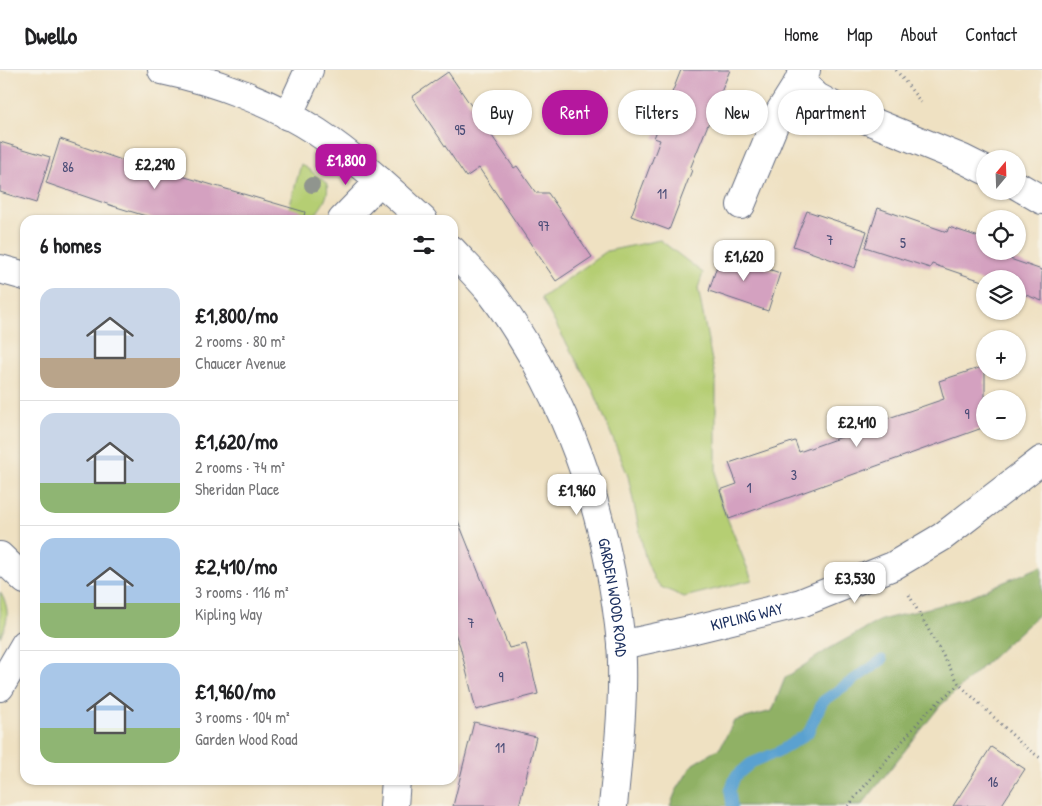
<!DOCTYPE html>
<html lang="en">
<head>
<meta charset="utf-8">
<style>
  :root { --surface:#fff; --page:#f6f6f6; --text:#202124; --muted:#757577; --line:#e0e0e0; --accent:#b5179e }
  body { margin:0; font-family:"Patrick Hand",sans-serif; background:var(--page); color:var(--text); height:100vh; display:flex; flex-direction:column; font-size:19px; white-space:nowrap }
  * { box-sizing:border-box; margin:0 }
  p { font-size:16px; color:var(--muted) }
  .icon { flex:none; width:28px; height:28px; fill:none; stroke:currentColor; stroke-width:2; stroke-linecap:round; stroke-linejoin:round }
  .map { position:relative; flex:1; overflow:hidden }
  .sheet { position:absolute; left:20px; top:145px; width:438px; height:570px; display:flex; flex-direction:column; background:var(--surface); border-radius:15px; box-shadow:0 1px 4px #0004 }
  .sheet>* { flex:none }
  .banner { position:absolute; left:472px; top:20px; width:475px; height:45px; display:flex; gap:10px }
  .needle { width:32px; rotate:19deg }
  .tools { position:absolute; left:976px; top:80px; display:grid; gap:10px }
  .tools a { display:grid; place-items:center; width:50px; height:50px; border-radius:50%; background:var(--surface); box-shadow:0 1px 4px #0004; font-size:25px }
  .price { position:absolute; translate:-50% -42px; padding:0 11px; border-radius:10px; background:#fff; color:#222; font-size:16px; line-height:32px; filter:drop-shadow(0 1px 2px #0008) }
  .price::after { content:''; position:absolute; left:50%; top:30px; width:15px; height:11px; margin-left:-8px; background:inherit; clip-path:polygon(0 0,100% 0,50% 100%) }
  .price.current { background:var(--accent); color:#fff }
  ul { padding:0; list-style:none }
  li { display:flex; align-items:center; gap:15px; height:125px; padding:0 20px }
  li+li { border-top:1px solid var(--line) }
  li span { display:grid; place-items:center; flex:none; width:140px; height:100px; border-radius:15px; color:#555 }
  li>.icon { margin-inline-start:auto }
  span .icon { width:60px; height:60px; fill:#fffc; stroke-width:1 }
  li b { font-size:21px }
  h2 { display:flex; justify-content:space-between; align-items:center; height:60px; padding:0 20px; font-size:21px }
  .chip { padding:0 18px; border-radius:22px; background:var(--surface); box-shadow:0 1px 4px #0004; font-size:18px; line-height:45px }
  .chip.current { background:var(--accent); color:#fff }
  header { display:flex; align-items:center; gap:30px; box-sizing:border-box; height:70px; padding:0 25px; background:var(--surface); border-bottom:1px solid var(--line) }
  header strong { font-size:24px }
  nav { display:flex; gap:28px; margin-inline-start:auto; font-size:18px }
  .map>svg:first-child { display:block }
  .green { fill:#b5ce73; stroke:#687e68 }
  .forest { fill:#90b165; stroke:#567062 }
  .lines { fill:none; stroke-linecap:round; stroke-linejoin:round }
  .stream { stroke:#5aa1d0; stroke-width:11 }
  .building { fill:#d4a1c0 }
  .minor-casing { stroke:#656d81; stroke-width:30 }
  .tertiary-casing { stroke:#656d81; stroke-width:30 }
  .path { stroke:#656d81; stroke-width:3; stroke-dasharray:1 4; stroke-linecap:butt }
  .minor { stroke:#fff; stroke-width:28 }
  .tertiary { stroke:#fff; stroke-width:28 }
  .tree { fill:#90958e }
  .labels { text-anchor:middle; dominant-baseline:central; stroke-width:4; stroke-linejoin:round; paint-order:stroke }
  .number-label { font-size:14px; fill:#494c76 }
  .street-label { font-size:16px; fill:#1b2f5e; stroke:#f7f3e8 }
</style>
</head>
<body>
<header>
<strong>Dwello</strong>
<nav><a>Home</a><a>Map</a><a>About</a><a>Contact</a></nav>
</header>
<div class="map">
<svg width="1042" height="736" viewBox="0 0 1042 736">
  <rect width="100%" height="100%" fill="#f7f3e8"/>
  <filter id="ink" filterUnits="userSpaceOnUse"><feTurbulence type="fractalNoise" baseFrequency=".02" numOctaves="2"/><feDisplacementMap in="SourceGraphic" scale="10" xChannelSelector="R" yChannelSelector="G"/><feConvolveMatrix kernelMatrix="1 2 1 2 8 2 1 2 1" color-interpolation-filters="sRGB"/></filter>
  <filter id="wash" filterUnits="userSpaceOnUse"><feTurbulence type="fractalNoise" baseFrequency=".0096" numOctaves="4" result="noise"/><feDisplacementMap in="SourceGraphic" scale="20" xChannelSelector="R" yChannelSelector="G"/><feGaussianBlur stdDeviation="1.12" result="paint"/><feColorMatrix in="noise" values="0 0 0 0 0 0 0 0 0 0 0 0 0 0 0 0 0 1.4 0 .05"/><feComposite in="paint" operator="in"/></filter>
  <g filter="url(#wash)">
    <rect width="100%" height="100%" fill="#efe1c2"/>
    <!-- green -->
    <path class="green" d="M 301,94 L 326,112 C 332,125 319,141 310,150 L 286,150 Z
      M 660,170 L 703,203 L 698,218 L 716,312 L 716,420 L 752,510 L 684,527 L 661,517 L 654,509 L 645,487 L 628,406 L 594,322 L 541,228 L 607,181 Z
      M 0,522 C 10,538 9,551 0,567 Z"/>
    <!-- forest -->
    <path class="forest" d="M 1042,496 L 1042,541 L 940,636 L 861,736 L 670,736 L 676,721 L 693,694 L 720,678 L 734,651 L 772,641 L 785,608 L 830,578 L 881,550 L 964,529 Z"/>
    <g class="lines">
      <!-- stream -->
      <path class="stream" d="M 732,736 L 730,721 L 735,707 L 751,693 L 780,681 L 808,663 L 823,631 L 882,590"/>
    </g>
    <g id="blocks">
      <!-- building -->
      <path class="building" d="M 681,0 L 730,0 L 690,99 L 692,100 L 669,160 L 631,146 L 660,70 L 654,68 Z
        M 448,2 L 514,98 L 517,96 L 536,123 L 548,123 L 592,187 L 556,211 L 479,98 L 466,107 L 412,27 Z
        M 60,69 L 160,103 L 161,100 L 305,142 L 303,150 L 159,150 L 113,136 L 46,113 Z
        M 0,72 L 50,87 L 36,133 L 0,122 Z
        M 878,138 L 947,162 L 949,157 L 985,169 L 985,181 L 1012,181 L 1010,189 L 1042,200 L 1042,231 L 1018,222 L 1018,209 L 985,209 L 985,212 L 932,194 L 930,198 L 865,177 Z
        M 807,141 L 867,161 L 855,198 L 793,176 Z
        M 721,183 L 780,203 L 768,241 L 709,221 Z
        M 985,296 L 985,357 L 729,449 L 720,420 L 737,414 L 729,393 L 795,371 L 799,382 L 881,353 L 880,351 L 944,329 L 939,311 Z
        M 452,441 L 454,441 L 509,578 L 526,574 L 538,624 L 476,640 L 460,576 L 452,556 Z
        M 474,652 L 536,667 L 519,736 L 453,736 Z
        M 991,677 L 1025,699 L 1001,736 L 953,736 Z"/>
    </g>
  </g>
  <g filter="url(#ink)">
    <use href="#blocks" fill-opacity="0" stroke="#656d81" stroke-width="1"/>
    <g class="lines">
      <!-- minor casing -->
      <g class="minor-casing">
        <g id="minor">
          <path d="M 799,10 L 817,27 L 836,37 L 963,89 L 985,100"/>
          <path d="M 288,46 L 309,0"/>
          <path d="M 1018,116 L 1042,130"/>
          <path d="M 741,135 L 779,43 L 806,0"/>
          <path d="M 342,150 L 380,111"/>
          <path d="M 0,199 L 25,206"/>
          <path d="M 0,486 L 25,510"/>
          <path id="s1" d="M 621,575 L 695,559 L 801,533 L 893,496 L 942,467 L 1042,390"/>
          <path d="M 0,617 L 25,574"/>
          <path d="M 394,736 L 396,710"/>
        </g>
      </g>
      <!-- tertiary casing -->
      <g class="tertiary-casing">
        <g id="tertiary">
          <path d="M 162,0 C 215,11 271,32 317,62 C 355,87 389,119 423,150"/>
          <path id="s2" d="M 452,180 C 464,193 477,206 488,219 C 506,241 522,268 536,292 C 585,381 611,473 621,573 C 625,622 618,686 613,736"/>
        </g>
      </g>
      <!-- path -->
      <path class="path" d="M 896,0 L 923,35
        M 909,525 L 959,614 L 1026,678 L 1042,689
        M 848,736 L 926,643 L 959,614"/>
      <!-- minor -->
      <use href="#minor" class="minor"/>
      <!-- tertiary -->
      <use href="#tertiary" class="tertiary"/>
    </g>
    <!-- trees -->
    <circle class="tree" cx="312" cy="115" r="8"/>
  </g>
  <g class="labels">
    <!-- number labels -->
    <g class="number-label">
      <text x="460" y="59">95</text>
      <text x="68" y="96">86</text>
      <text x="662" y="123">11</text>
      <text x="544" y="155">97</text>
      <text x="830" y="169">7</text>
      <text x="903" y="172">5</text>
      <text x="967" y="343">9</text>
      <text x="794" y="404">3</text>
      <text x="749" y="417">1</text>
      <text x="471" y="552">7</text>
      <text x="501" y="606">9</text>
      <text x="500" y="677">11</text>
      <text x="993" y="711">16</text>
    </g>
    <!-- street labels -->
    <g class="street-label">
      <text stroke="none"><textPath href="#s2" startOffset="390">GARDEN WOOD ROAD</textPath></text>
      <text stroke="none"><textPath href="#s1" startOffset="129">KIPLING WAY</textPath></text>
    </g>
  </g>
</svg>
<div class="tools">
<a><svg class="needle" viewBox="-14 -14 28 28"><path d="M0-13l5 13h-10z" fill="#e53935"/><path d="M0 13l5-13h-10z" fill="#757577"/></svg></a>
<a><svg class="icon" aria-label="locate" viewBox="0 0 24 24"><circle cx="12" cy="12" r="6"/><path d="M12 2v4M12 18v4M2 12h4M18 12h4"/></svg></a>
<a><svg class="icon" aria-label="layers" viewBox="0 0 24 24"><path d="M12 4l9 5-9 5-9-5zM3 14l9 5 9-5"/></svg></a>
<a>+</a>
<a>−</a>
</div>
<b class="price current" style="left:346px;top:116px">£1,800</b>
<b class="price" style="left:155px;top:120px">£2,290</b>
<b class="price" style="left:744px;top:212px">£1,620</b>
<b class="price" style="left:857px;top:378px">£2,410</b>
<b class="price" style="left:577px;top:446px">£1,960</b>
<b class="price" style="left:855px;top:534px">£3,530</b>
<div class="banner">
<a class="chip">Buy</a>
<a class="chip current">Rent</a>
<a class="chip">Filters</a>
<a class="chip">New</a>
<a class="chip">Apartment</a>
</div>
<section class="sheet">
<h2>6 homes<svg class="icon" aria-label="filters" viewBox="0 0 24 24"><path d="M4 7h16M4 17h16"/><circle cx="9" cy="7" r="2"/><circle cx="15" cy="17" r="2"/></svg></h2>
<ul>
<li><span style="background:linear-gradient(#c9d6e8 70%,#b9a48a 0)"><svg class="icon" aria-label="home" viewBox="0 0 24 24"><path d="M3 11l9-7 9 7M6 9v11h12V9"/></svg></span><div><b>£1,800/mo</b><p>2 rooms · 80 m²</p><p>Chaucer Avenue</p></div></li>
<li><span style="background:linear-gradient(#c9d6e8 70%,#8fb573 0)"><svg class="icon" aria-label="home" viewBox="0 0 24 24"><path d="M3 11l9-7 9 7M6 9v11h12V9"/></svg></span><div><b>£1,620/mo</b><p>2 rooms · 74 m²</p><p>Sheridan Place</p></div></li>
<li><span style="background:linear-gradient(#a9c7e8 65%,#8fb573 0)"><svg class="icon" aria-label="home" viewBox="0 0 24 24"><path d="M3 11l9-7 9 7M6 9v11h12V9"/></svg></span><div><b>£2,410/mo</b><p>3 rooms · 116 m²</p><p>Kipling Way</p></div></li>
<li><span style="background:linear-gradient(#a9c7e8 65%,#8fb573 0)"><svg class="icon" aria-label="home" viewBox="0 0 24 24"><path d="M3 11l9-7 9 7M6 9v11h12V9"/></svg></span><div><b>£1,960/mo</b><p>3 rooms · 104 m²</p><p>Garden Wood Road</p></div></li>
</ul>
</section>
</div>
</body>
</html>
